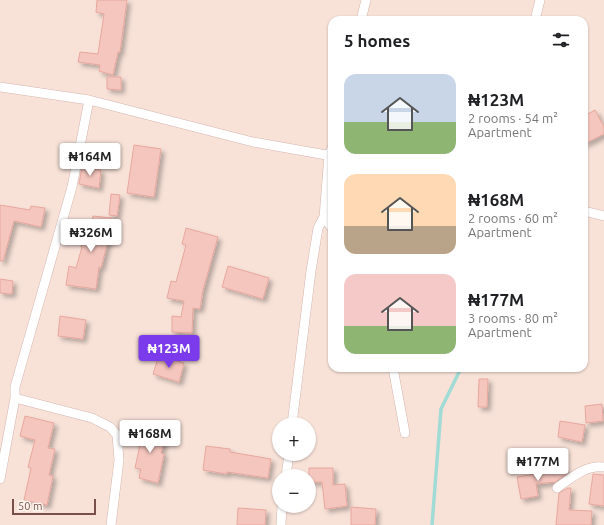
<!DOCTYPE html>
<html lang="en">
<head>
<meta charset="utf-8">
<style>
  :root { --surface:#fff; --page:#f2f2f2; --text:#202124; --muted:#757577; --accent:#7c3aed }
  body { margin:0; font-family:Ubuntu,sans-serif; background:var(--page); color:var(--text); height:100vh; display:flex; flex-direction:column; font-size:15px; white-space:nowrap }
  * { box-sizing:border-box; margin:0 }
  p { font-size:13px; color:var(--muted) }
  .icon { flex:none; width:22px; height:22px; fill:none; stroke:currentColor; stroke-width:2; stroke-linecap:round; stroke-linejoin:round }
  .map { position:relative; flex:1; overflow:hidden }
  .sheet { position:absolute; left:328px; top:16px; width:260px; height:356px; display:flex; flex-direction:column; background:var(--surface); border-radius:12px; box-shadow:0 1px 3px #0004 }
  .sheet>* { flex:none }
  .tools { position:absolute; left:272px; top:417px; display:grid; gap:8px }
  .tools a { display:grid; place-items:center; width:44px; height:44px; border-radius:50%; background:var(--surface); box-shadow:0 1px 3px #0004; font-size:20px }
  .scale { position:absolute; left:12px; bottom:10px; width:84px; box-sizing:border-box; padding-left:4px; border:2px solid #794f4a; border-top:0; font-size:11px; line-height:14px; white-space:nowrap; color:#794f4a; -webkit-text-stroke:3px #fff5ef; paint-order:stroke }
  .price { position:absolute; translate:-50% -34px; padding:0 9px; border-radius:4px; background:#fff; color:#222; font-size:13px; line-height:26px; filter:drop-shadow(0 1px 2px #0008) }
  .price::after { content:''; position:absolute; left:50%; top:24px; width:12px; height:9px; margin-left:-6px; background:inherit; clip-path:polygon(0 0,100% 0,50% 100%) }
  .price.on { background:var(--accent); color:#fff }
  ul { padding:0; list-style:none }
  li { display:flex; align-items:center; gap:12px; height:100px; padding:0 16px }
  li span { display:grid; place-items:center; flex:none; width:112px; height:80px; border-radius:12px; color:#555 }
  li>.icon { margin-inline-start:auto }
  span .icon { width:48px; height:48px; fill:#fffc; stroke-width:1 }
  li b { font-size:17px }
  h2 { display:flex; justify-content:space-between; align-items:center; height:48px; padding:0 16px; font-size:17px }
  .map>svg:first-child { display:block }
  .residential { fill:#f8e2d8; fill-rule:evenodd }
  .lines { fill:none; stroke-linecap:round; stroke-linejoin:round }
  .stream { stroke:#a0dbd6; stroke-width:3.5 }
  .building { fill:#f4c6be; stroke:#e8a79d; filter:url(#shadow) }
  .street-casing { stroke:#d3b6af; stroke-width:10 }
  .street { stroke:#fff; stroke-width:9 }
</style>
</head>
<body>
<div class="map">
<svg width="604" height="525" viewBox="0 0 604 525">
  <defs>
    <filter id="shadow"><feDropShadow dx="3.5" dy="3.5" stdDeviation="2" flood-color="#0004"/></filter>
  </defs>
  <rect width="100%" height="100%" fill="#fdefe7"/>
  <!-- residential -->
  <path class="residential" d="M 0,0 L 604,0 L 604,525 L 0,525 ZM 332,20 L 584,20 L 584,368 L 332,368 ZM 279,424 L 309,424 L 309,454 L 279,454 ZM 279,476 L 309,476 L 309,506 L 279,506 Z"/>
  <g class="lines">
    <!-- stream -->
    <path class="stream" d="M 432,525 L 441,409 L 461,368"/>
  </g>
  <!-- building -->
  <path class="building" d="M 97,0 L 127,0 L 120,52 L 118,52 L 113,75 L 99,71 L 100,65 L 78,62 L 80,52 L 98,54 L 104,14 L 96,12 Z
    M 107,77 L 121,77 L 121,90 L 107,89 Z
    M 595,110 L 604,127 L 604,134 L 584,144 L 584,116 Z
    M 134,145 L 161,149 L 154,197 L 127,193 Z
    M 82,167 L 101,170 L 99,188 L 79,184 Z
    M 111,194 L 120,195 L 117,216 L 109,215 Z
    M 0,205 L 30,210 L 31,206 L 45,208 L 41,227 L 14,221 L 3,261 L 0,261 Z
    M 93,216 L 112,218 L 109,241 L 108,241 L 101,268 L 99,267 L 96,289 L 66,285 L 69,266 L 76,268 L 82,247 L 81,247 L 85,220 L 92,221 Z
    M 186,228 L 218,237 L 203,290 L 200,309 L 193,308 L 192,333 L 172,332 L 172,316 L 181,317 L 184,301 L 167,298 L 171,281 L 176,282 L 186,245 L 182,244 Z
    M 228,266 L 269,278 L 263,299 L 222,287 Z
    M 0,279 L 13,281 L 12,294 L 0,293 Z
    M 60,316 L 86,320 L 83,339 L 58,336 Z
    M 159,355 L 184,363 L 179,382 L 153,374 Z
    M 479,379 L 488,379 L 487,407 L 478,407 Z
    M 602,404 L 603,421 L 586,423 L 585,406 Z
    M 25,416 L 54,423 L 48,448 L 55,449 L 49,475 L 53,476 L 47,505 L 24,500 L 31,468 L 28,467 L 35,440 L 20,436 Z
    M 560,421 L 585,425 L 582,442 L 558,437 Z
    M 140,426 L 166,433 L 161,453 L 164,454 L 158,483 L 139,478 L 141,469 L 135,468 L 140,445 L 136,444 Z
    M 206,446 L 230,449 L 230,452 L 271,459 L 268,478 L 227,472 L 227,474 L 203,470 Z
    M 309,468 L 333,468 L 333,485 L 345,484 L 347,506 L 325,509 L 322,482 L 309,482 Z
    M 567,469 L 567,473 L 555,482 L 536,484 L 538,496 L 521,499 L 517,477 L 536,474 L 536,472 Z
    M 593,474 L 604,475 L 604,506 L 589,504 Z
    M 568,488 L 571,488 L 569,510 L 592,511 L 591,525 L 556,525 L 559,493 Z
    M 351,507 L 376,509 L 375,525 L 351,525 Z
    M 238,508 L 266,510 L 265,525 L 237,525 Z"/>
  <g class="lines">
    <!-- street casing -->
    <g class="street-casing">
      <path id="street" d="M 361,20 L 366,0
        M 535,20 L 540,0
        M 0,87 L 89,100 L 253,142 L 332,156
        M 584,211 L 604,216
        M 324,217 L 332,228
        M 393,368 L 405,433
        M 15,398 L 92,418 L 110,427 L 117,435 L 119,460 L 111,525
        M 292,424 L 311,271 L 318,228 L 324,217 L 329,155 L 332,148
        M 286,476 L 289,454
        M 0,479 L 15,398 L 15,387 L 72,187 L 89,100
        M 557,488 C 571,478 585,465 604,467
        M 281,525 L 282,506"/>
    </g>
    <!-- street -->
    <use href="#street" class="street"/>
  </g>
</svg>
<div class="tools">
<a>+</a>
<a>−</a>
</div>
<div class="scale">50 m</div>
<b class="price" style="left:90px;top:177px">₦164M</b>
<b class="price" style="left:91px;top:253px">₦326M</b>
<b class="price on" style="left:169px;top:369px">₦123M</b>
<b class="price" style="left:150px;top:454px">₦168M</b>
<b class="price" style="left:538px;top:482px">₦177M</b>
<section class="sheet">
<h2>5 homes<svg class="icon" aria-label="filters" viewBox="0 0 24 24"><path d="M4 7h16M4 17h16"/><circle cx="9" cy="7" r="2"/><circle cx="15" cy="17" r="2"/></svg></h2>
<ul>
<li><span style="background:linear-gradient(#c9d6e8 60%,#8fb573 0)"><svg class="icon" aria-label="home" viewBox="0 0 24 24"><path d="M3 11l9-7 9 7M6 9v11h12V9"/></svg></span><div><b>₦123M</b><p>2 rooms · 54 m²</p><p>Apartment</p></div></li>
<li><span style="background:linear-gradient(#ffd9b3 65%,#b9a48a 0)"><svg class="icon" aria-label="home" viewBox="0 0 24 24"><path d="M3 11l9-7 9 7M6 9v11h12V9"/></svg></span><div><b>₦168M</b><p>2 rooms · 60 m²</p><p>Apartment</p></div></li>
<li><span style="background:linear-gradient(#f6c9c9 65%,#8fb573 0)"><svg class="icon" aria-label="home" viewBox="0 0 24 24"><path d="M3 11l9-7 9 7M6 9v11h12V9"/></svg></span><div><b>₦177M</b><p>3 rooms · 80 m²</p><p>Apartment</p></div></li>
</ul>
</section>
</div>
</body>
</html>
